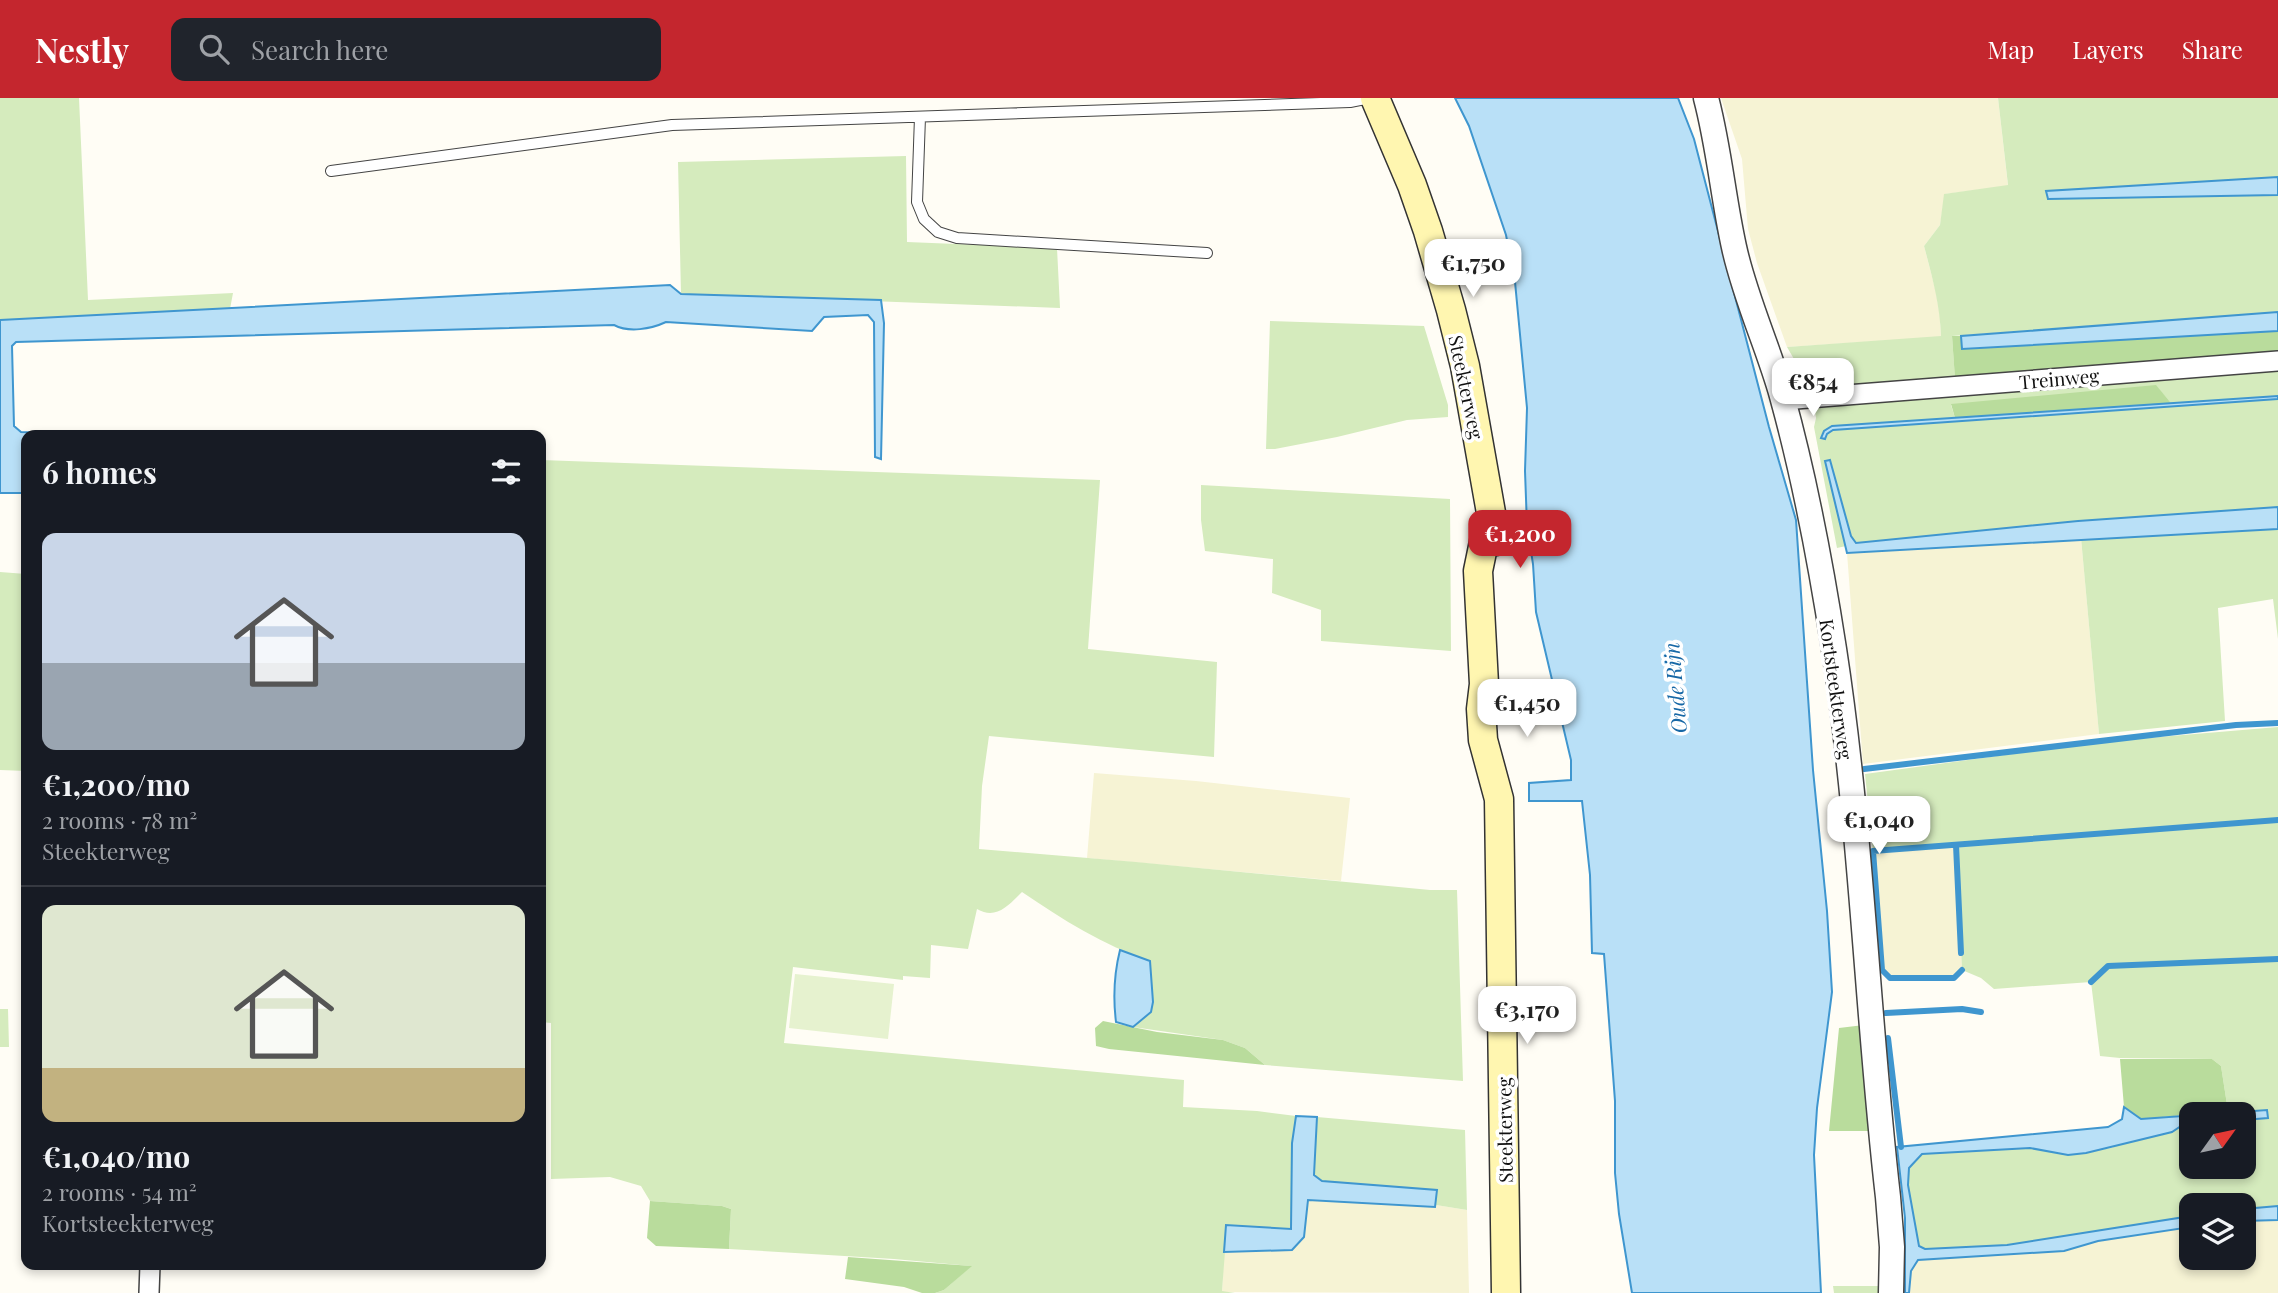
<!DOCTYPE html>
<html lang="en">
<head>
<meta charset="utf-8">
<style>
  :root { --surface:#171b24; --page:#20242c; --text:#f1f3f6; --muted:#9ea1a6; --line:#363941; --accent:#c4262e }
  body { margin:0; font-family:"Playfair Display",serif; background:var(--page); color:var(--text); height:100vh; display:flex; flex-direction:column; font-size:26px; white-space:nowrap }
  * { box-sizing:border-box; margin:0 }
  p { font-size:23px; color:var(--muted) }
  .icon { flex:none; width:38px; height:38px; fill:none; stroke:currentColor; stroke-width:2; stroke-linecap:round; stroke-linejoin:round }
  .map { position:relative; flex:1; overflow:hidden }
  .drawer { position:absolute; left:21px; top:332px; width:525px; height:840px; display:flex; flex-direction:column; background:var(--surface); border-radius:14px; box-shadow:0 4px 10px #0003 }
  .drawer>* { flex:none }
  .needle { width:46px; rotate:57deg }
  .buttons { position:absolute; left:2179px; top:1004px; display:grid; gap:14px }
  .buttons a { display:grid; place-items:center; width:77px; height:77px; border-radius:14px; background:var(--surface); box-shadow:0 4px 10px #0003; font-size:35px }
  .price { position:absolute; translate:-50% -60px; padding:0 16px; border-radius:14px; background:#fff; color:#222; font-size:23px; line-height:46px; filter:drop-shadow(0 2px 4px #0008) }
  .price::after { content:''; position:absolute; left:50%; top:42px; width:21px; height:16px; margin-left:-10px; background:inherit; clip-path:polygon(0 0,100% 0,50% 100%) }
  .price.selected { background:var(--accent); color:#fff }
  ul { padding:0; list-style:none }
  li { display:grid; align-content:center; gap:14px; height:371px; padding:0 21px }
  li+li { border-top:2px solid var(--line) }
  li span { display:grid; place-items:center; height:217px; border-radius:14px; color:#555 }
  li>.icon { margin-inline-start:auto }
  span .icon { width:126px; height:126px; fill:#fffc; stroke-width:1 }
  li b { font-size:30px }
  h2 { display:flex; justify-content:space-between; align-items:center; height:84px; padding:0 21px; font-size:30px }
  header { display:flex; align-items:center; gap:42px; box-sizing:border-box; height:98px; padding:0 35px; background:var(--accent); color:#fff }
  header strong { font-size:33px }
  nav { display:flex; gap:38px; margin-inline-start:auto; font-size:24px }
  .search { width:490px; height:63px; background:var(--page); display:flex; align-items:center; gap:18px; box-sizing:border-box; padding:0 24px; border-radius:14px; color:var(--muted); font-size:26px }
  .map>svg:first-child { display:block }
  .farmland { fill:#f6f3d4 }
  .green { fill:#d5ebbd }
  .forest { fill:#b9dc9c }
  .pitch { fill:#e6f2cf }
  .water { fill:#b9e0f7; stroke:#3f96cf; stroke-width:2 }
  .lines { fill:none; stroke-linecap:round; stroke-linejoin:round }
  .stream { stroke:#3f96cf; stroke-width:6 }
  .service-casing { stroke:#444; stroke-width:12 }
  .minor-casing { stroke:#444; stroke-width:22 }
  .tertiary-casing { stroke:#444; stroke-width:27 }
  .secondary-casing { stroke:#333; stroke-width:31 }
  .service { stroke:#fff; stroke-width:10 }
  .minor { stroke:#fff; stroke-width:19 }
  .tertiary { stroke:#fff; stroke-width:24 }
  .secondary { stroke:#fff6b0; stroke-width:28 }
  .labels { text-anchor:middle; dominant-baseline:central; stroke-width:7; stroke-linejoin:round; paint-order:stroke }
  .street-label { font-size:19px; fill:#111; stroke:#fff }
  .water-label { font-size:21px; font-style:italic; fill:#1768a6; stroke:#fff }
</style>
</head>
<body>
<header>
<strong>Nestly</strong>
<div class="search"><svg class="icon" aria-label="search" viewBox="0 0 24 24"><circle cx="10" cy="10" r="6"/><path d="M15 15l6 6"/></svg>Search here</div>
<nav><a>Map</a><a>Layers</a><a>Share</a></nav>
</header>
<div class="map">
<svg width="2278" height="1195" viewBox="0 0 2278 1195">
  <rect width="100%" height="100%" fill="#fffdf5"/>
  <!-- farmland -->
  <path class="farmland" d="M 1721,0 L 1998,0 L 2008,88 L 1945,96 L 1940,127 L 1924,148 L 1936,194 L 1940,218 L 1941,239 L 1787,249 L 1757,165 L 1748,131 L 1742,61 Z
    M 2081,440 L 2099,636 L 1863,666 L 1847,455 Z
    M 1094,675 L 1196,683 L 1350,700 L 1341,783 L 1087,760 Z
    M 1956,747 L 1962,872 L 1954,880 L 1890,880 L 1882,872 L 1873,753 Z
    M 1307,1102 L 1435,1109 L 1436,1107 L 1467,1112 L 1469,1195 L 1222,1194 L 1224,1154 L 1292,1152 L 1304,1139 Z
    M 2278,1122 L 2278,1195 L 1910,1195 L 1911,1173 L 1918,1162 L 2063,1153 L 2098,1143 L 2191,1129 L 2191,1160 L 2244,1160 L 2244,1123 Z"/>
  <!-- green -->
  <path class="green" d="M 0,0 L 79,0 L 88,202 L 233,195 L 230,211 L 0,222 Z
    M 1998,0 L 2278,0 L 2278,79 L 2046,94 L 2048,101 L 2278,97 L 2278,214 L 1952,238 L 1955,280 L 2278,258 L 2278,298 L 2171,305 L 2156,288 L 1951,307 L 1955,320 L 1833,328 L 1821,340 L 1825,341 L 1827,336 L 1833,332 L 2278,301 L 2278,409 L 2078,423 L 1856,445 L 1851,438 L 1830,363 L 1825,364 L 1846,448 L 1837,450 L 1814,329 L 1816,320 L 1812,288 L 1805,280 L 1787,249 L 1941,238 C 1940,207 1932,178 1924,148 L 1940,127 L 1944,96 L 2008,87 Z
    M 906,58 L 907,144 L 1057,150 L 1060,210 L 681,196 L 678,64 Z
    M 1270,223 L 1424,228 L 1448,307 L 1448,319 L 1407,322 L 1337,339 L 1275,351 L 1266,351 Z
    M 541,362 L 1100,382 L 1088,551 L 1217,564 L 1214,659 L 989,638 L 982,688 L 979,751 L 1136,764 L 1430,792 L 1457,792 L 1463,983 L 1265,967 L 1245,950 L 1223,942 L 1133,929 L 1151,914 L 1153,904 L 1150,863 C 1103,847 1063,822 1022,794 C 1008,808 996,822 977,811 L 968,851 L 931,847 L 930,880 L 903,878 L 903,882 L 793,869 L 784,945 L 1184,982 L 1183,1009 L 1257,1013 L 1296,1018 L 1292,1045 L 1291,1131 L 1227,1127 L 1222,1193 L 1235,1195 L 935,1195 L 944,1192 L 971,1168 L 894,1161 L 729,1151 L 731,1111 L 722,1108 L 650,1103 L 641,1088 L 610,1079 L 551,1081 L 551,925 L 541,924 Z
    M 1201,387 L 1450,401 L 1451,553 L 1321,543 L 1321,512 L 1272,495 L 1273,461 L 1205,453 L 1201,422 Z
    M 2278,431 L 2278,541 L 2273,501 L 2218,510 L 2225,623 L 2099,636 L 2081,440 Z
    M 0,474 L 26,476 L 26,673 L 0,672 Z
    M 2278,629 L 2278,720 L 2066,738 L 2278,723 L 2278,1108 L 2244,1111 L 2244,1108 L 2191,1108 L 2191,1118 L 2007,1147 L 1925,1151 L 1919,1148 L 1907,1087 L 1909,1070 L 1922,1056 L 2030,1050 L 2068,1057 L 2111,1050 L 2132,1042 L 2172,1034 L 2184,1026 L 2191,1026 L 2191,1069 L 2244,1069 L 2244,1022 L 2268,1020 L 2267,1012 L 2228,1013 L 2221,968 L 2212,961 L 2120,960 L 2100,958 L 2091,884 L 1994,891 L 1981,880 L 1962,872 L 1956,748 L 1873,753 L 1865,676 L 2100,644 Z
    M 0,911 L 8,911 L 9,949 L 0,949 Z
    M 1317,1019 L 1465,1032 L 1467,1112 L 1436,1107 L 1436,1092 L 1322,1083 L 1314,1077 Z
    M 1833,1188 L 1882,1188 L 1882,1195 L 1834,1195 Z"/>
  <!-- forest -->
  <path class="forest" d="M 2278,233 L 2278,258 L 1955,281 L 1952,238 L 1961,238 L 1962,250 Z
    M 2156,287 L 2171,305 L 1955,320 L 1951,306 Z
    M 1103,923 L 1157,934 L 1223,942 L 1245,950 L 1265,967 L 1109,951 L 1096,948 L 1095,930 Z
    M 1864,927 L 1874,1033 L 1829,1033 L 1839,930 Z
    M 2120,961 L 2212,961 L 2221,968 L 2228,1013 L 2141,1021 L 2124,1009 Z
    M 650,1103 L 722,1108 L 731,1111 L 729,1151 L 656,1148 L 647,1140 Z
    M 848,1159 L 972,1168 L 944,1192 L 935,1195 L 922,1195 L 904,1189 L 845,1181 Z"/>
  <!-- pitch -->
  <path class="pitch" d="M 795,876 L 894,886 L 888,941 L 789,930 Z"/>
  <!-- water -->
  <path class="water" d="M 1455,0 L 1678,0 L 1694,41 L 1769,329 L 1796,422 L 1813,672 L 1827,813 L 1832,894 L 1817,1010 L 1814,1057 L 1821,1195 L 1632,1195 L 1619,1116 L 1615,1075 L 1615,1003 L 1604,856 L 1592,855 L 1590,777 L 1582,703 L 1529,703 L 1529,685 L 1571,682 L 1571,662 L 1536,514 L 1533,466 L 1527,428 L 1525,373 L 1527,310 L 1515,184 L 1506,137 L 1469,28 Z
    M 2278,79 L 2278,97 L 2048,101 L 2046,93 Z
    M 670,187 L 681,196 L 881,202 L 884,225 L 881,361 L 875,359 L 874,224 L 868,217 L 824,219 L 812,233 L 666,224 C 651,231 629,235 614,227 L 16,244 L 12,248 L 14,328 L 21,334 L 140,338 L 26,338 L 26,395 L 0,395 L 0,222 Z
    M 2278,214 L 2278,233 L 1962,251 L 1961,238 Z
    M 2278,298 L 2278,301 L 1833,332 L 1827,336 L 1825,341 L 1821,340 L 1824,333 L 1832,328 Z
    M 1830,362 L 1851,438 L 1856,445 L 2078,423 L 2278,409 L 2278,431 L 1847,455 L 1825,363 Z
    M 1120,852 L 1150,863 L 1153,904 L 1151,914 L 1133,929 L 1116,924 C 1113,900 1114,876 1120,852 Z
    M 2124,1009 L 2141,1021 L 2267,1012 L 2268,1020 L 2244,1022 L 2244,1017 L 2191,1017 L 2191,1026 L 2184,1026 L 2172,1034 L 2086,1055 L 2068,1057 L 2030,1050 L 1922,1056 L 1909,1070 L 1908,1087 L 1919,1148 L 1925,1151 L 2007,1147 L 2191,1118 L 2191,1129 L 2098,1143 L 2064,1153 L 1918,1162 L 1911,1173 L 1909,1195 L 1905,1195 L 1905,1120 L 1897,1049 L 2108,1029 L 2122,1021 Z
    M 1296,1018 L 1317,1019 L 1314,1077 L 1322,1083 L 1437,1092 L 1435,1109 L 1308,1102 L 1304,1139 L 1292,1152 L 1224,1154 L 1226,1127 L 1291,1131 L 1292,1045 Z
    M 2278,1108 L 2278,1122 L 2244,1123 L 2244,1111 Z"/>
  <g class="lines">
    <!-- stream -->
    <path class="stream" d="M 1864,671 L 2236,627 L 2278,625
      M 1956,747 L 1961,855
      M 1962,872 L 1954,880 L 1890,880 L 1882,872 L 1873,753 L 2278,722
      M 2091,884 L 2108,868 L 2278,861
      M 1886,915 L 1962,911 L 1981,914
      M 1888,940 L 1901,1049"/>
    <!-- service casing -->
    <g class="service-casing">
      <path id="service" d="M 920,19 L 917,104 L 924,121 L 938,134 L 957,140 L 1207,155
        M 331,73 L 672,27 L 1350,4 L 1370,0"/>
    </g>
    <!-- minor casing -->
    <g class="minor-casing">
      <path id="minor" d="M 1783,302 L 2278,263
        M 149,1195 L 150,1167"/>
    </g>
    <!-- tertiary casing -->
    <g class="tertiary-casing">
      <path id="tertiary" d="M 1706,0 C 1719,49 1723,99 1734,149 C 1745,200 1768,248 1782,298 C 1805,381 1821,467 1834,551 C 1862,733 1867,917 1888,1099 L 1892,1149 L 1891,1195"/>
    </g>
    <!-- secondary casing -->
    <g class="secondary-casing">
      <path id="secondary" d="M 1375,0 L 1412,87 L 1428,133 L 1451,212 L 1465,268 L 1496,443
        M 1492,424 L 1485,439 L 1478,473 L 1484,586 L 1481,611 L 1483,642 L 1499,701 L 1506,1195"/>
    </g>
    <!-- service -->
    <use href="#service" class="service"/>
    <!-- minor -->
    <use href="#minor" class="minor"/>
    <!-- tertiary -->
    <use href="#tertiary" class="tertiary"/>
    <!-- secondary -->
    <use href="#secondary" class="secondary"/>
  </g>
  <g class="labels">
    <!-- street labels -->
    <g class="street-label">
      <text transform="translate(2059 280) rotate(-5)">Treinweg</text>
      <text transform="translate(1467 289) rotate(78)">Steekterweg</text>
      <text transform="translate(1837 591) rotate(82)">Kortsteekterweg</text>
      <text transform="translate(1504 1032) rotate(-91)">Steekterweg</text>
    </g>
    <!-- water labels -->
    <g class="water-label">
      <text transform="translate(1674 590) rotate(-95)">Oude Rijn</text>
    </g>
  </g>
</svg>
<div class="buttons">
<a><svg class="needle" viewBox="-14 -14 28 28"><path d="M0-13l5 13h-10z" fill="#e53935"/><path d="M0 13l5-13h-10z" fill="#9ea1a6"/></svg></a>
<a><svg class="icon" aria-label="layers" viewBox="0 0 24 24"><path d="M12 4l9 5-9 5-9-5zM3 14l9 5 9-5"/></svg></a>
</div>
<b class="price" style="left:1473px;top:201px">€1,750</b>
<b class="price" style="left:1813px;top:320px">€854</b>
<b class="price selected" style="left:1520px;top:472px">€1,200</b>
<b class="price" style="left:1527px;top:641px">€1,450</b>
<b class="price" style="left:1879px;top:758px">€1,040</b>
<b class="price" style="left:1527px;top:948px">€3,170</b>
<section class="drawer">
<h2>6 homes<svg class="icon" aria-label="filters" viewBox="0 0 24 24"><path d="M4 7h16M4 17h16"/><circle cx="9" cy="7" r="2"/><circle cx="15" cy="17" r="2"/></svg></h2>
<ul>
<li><span style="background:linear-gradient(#c9d6e8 60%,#9aa5b1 0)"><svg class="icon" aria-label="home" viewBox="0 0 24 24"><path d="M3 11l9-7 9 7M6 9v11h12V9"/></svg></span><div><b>€1,200/mo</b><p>2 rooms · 78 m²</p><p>Steekterweg</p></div></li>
<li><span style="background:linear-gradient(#dfe7d0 75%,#c2b280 0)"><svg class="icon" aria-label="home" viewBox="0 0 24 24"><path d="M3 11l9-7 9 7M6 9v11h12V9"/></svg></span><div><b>€1,040/mo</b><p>2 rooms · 54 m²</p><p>Kortsteekterweg</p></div></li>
</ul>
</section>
</div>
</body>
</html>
